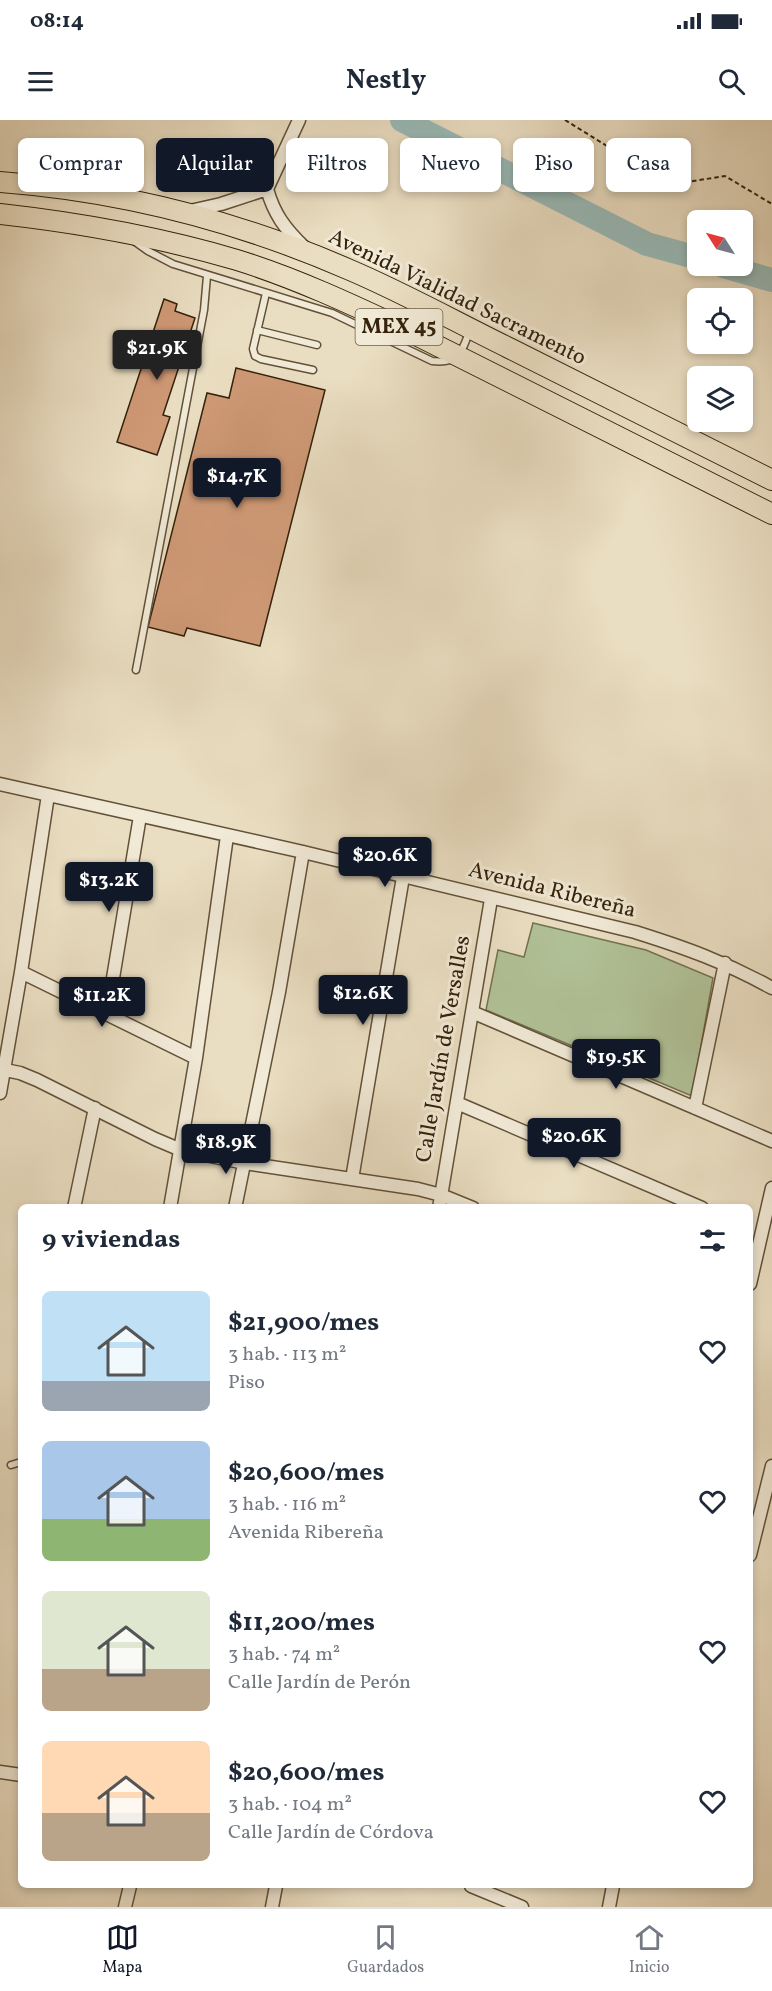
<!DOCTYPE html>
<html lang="es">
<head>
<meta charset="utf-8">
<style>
  :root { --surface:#fff; --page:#f2f2f3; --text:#1f2937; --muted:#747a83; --line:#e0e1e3; --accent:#111827 }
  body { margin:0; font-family:Vollkorn,serif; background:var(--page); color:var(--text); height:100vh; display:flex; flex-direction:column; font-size:22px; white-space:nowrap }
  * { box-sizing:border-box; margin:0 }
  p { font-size:20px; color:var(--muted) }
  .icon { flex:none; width:33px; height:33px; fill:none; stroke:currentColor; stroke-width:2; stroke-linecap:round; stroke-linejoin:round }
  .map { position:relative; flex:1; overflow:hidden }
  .side { position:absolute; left:18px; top:1084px; width:735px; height:684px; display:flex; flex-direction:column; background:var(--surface); border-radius:9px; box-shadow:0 3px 9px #0003 }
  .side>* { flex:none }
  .banner { position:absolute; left:18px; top:18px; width:736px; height:54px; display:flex; gap:12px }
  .needle { width:39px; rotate:306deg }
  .buttons { position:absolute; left:687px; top:90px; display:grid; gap:12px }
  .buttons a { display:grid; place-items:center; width:66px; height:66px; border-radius:9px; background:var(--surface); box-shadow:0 3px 9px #0003; font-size:30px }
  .price { position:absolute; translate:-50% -51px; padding:0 14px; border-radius:6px; background:var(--accent); color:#fff; font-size:20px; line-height:39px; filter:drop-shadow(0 2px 3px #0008) }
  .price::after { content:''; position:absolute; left:50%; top:36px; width:18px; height:14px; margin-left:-9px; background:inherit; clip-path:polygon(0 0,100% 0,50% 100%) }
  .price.on { background:#222; color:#fff }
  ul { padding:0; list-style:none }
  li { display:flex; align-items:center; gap:18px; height:150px; padding:0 24px }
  li span { display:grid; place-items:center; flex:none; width:168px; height:120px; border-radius:9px; color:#555 }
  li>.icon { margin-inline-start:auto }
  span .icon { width:72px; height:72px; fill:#fffc; stroke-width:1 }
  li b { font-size:26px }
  h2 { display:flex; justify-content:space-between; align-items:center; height:72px; padding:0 24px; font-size:26px }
  .tag { padding:0 21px; border-radius:9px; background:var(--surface); box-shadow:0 3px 9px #0003; font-size:21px; line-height:54px }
  .tag.on { background:var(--accent); color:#fff }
  .status { display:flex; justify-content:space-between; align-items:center; height:42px; padding:0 30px; background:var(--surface); direction:ltr }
  .status svg { height:16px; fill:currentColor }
  header { display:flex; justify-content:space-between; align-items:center; height:78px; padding:0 24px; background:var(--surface); font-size:27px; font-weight:700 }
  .menu { display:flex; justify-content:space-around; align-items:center; height:84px; border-top:2px solid var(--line); background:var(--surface); font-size:16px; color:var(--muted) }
  .menu a { display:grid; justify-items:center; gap:3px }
  .menu .on { color:var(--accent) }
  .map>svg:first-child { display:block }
  .green { fill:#b1c298; stroke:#727252; stroke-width:1.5 }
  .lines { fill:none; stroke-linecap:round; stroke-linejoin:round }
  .river { stroke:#99bbb9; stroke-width:24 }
  .building { fill:#cf9976; stroke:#34220b; stroke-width:1.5 }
  .service-casing { stroke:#625139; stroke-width:9 }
  .minor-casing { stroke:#625139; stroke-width:15 }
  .trunk-casing { stroke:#34220b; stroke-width:22 }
  .path { stroke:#34220b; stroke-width:2; stroke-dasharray:4.5 3; stroke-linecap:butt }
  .service { stroke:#f1ead7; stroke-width:6 }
  .minor { stroke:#f1ead7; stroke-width:12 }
  .trunk { stroke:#eadec2; stroke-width:20 }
  .labels { text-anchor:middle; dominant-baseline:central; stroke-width:6; stroke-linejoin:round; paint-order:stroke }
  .shield { fill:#f1ead7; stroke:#6d5e48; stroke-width:1.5 }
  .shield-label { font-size:21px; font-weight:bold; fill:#34220b }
  .street-label { font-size:22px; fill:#34220b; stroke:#f1ead7 }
</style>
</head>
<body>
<div class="status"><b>08:14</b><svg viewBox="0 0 49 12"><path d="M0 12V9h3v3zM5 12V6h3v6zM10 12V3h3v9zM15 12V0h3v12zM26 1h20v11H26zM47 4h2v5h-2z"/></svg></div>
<header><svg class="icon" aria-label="menu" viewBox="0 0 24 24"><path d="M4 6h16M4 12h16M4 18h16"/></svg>Nestly<svg class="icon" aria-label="search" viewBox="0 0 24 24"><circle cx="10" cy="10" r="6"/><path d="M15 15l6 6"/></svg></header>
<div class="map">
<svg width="772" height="1787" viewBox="0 0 772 1787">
  <rect width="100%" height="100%" fill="#eadec2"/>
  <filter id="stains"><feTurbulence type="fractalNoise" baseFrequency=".00333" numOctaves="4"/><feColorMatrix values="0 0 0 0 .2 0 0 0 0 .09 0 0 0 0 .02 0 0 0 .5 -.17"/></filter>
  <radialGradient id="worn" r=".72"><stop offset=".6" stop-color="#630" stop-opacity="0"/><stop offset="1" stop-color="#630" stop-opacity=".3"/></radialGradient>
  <!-- green -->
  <path class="green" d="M 533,803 L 646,830 L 713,858 L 692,976 L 486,890 L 498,830 L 524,837 Z"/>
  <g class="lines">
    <!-- river -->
    <path class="river" d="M 402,0 L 647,124 L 698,138
      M 723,146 L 772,160"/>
  </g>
  <!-- building -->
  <path class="building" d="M 164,179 L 177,184 L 175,191 L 195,198 L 163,295 L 170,297 L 157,335 L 117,322 Z
    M 236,248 L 325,270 L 260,526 L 187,508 L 184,516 L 148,507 L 207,273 L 229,278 Z"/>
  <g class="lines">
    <!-- service casing -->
    <g class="service-casing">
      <path id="service" d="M 134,121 L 148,131 L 173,144 L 332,193 L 432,241 C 460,244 461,233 470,210
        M 266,173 L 253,229 L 255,236 L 261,239 L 313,250
        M 257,210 L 317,225
        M 136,550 L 204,190 L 207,156
        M 11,1345 L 21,1342"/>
    </g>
    <!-- minor casing -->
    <g class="minor-casing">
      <path id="minor" d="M 267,69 C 274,94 285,109 304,127
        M 267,69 L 299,0
        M 190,91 L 221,84 L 267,69
        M 0,664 L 303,732 L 635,812 C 686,828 725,842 772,868
        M 21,852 L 196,938
        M 472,892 L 772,1021
        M 107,894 L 140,696
        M 0,949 L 20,953 L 37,960 L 155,1019 L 181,1030 L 245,1043 L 418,1069 L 441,1075 L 473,1088
        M 0,973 L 21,852 L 48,675
        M 457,983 L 702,1088
        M 695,988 L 725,843
        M 352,1059 L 403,757
        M 74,1088 L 95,988
        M 170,1088 L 196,938 L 227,716
        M 235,1088 L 279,872 L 303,732
        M 439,1088 L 491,779
        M 750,1164 L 772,1068
        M 750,1435 L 772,1346
        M 0,1652 L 21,1655
        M 471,1766 L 522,1787
        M 125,1787 L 130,1766
        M 272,1787 L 276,1766
        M 609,1787 L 613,1766"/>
    </g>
    <!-- trunk casing -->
    <g class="trunk-casing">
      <path id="trunk" d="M 0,62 C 120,71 240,102 350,150 C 404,173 456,202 509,228 C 597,272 684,316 772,360
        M 0,94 C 81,103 159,117 237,140 C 295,158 351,184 406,210 L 772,394"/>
    </g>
    <!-- path -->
    <path class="path" d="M 565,0 L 628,39 L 687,62 L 725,56 L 772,84"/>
    <!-- service -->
    <use href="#service" class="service"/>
    <!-- minor -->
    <use href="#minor" class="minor"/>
    <!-- trunk -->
    <use href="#trunk" class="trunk"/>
  </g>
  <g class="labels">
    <!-- shield labels -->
    <rect class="shield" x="355.5" y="189" width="87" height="36" rx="4.5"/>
    <g class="shield-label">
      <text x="399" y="207">MEX 45</text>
    </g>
    <!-- street labels -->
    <g class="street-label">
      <text transform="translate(457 178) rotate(26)">Avenida Vialidad Sacramento</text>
      <text transform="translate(552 771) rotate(14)">Avenida Ribereña</text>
      <text transform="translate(444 929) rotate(-80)">Calle Jardín de Versalles</text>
    </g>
  </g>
  <rect width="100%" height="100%" filter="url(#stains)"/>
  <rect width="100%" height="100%" fill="url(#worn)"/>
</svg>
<div class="buttons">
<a><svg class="needle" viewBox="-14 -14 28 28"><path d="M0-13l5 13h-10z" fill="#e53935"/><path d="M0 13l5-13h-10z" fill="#747a83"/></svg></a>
<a><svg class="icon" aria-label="locate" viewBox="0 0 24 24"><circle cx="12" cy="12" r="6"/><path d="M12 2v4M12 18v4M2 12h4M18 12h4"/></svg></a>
<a><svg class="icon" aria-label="layers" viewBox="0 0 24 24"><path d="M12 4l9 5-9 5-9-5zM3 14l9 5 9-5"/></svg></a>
</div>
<b class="price on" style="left:157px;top:261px">$21.9K</b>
<b class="price" style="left:237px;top:389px">$14.7K</b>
<b class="price" style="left:385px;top:768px">$20.6K</b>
<b class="price" style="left:109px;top:793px">$13.2K</b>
<b class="price" style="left:363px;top:906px">$12.6K</b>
<b class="price" style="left:102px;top:908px">$11.2K</b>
<b class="price" style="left:616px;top:970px">$19.5K</b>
<b class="price" style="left:574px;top:1049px">$20.6K</b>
<b class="price" style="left:226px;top:1055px">$18.9K</b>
<div class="banner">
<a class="tag">Comprar</a>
<a class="tag on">Alquilar</a>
<a class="tag">Filtros</a>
<a class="tag">Nuevo</a>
<a class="tag">Piso</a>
<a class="tag">Casa</a>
</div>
<section class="side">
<h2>9 viviendas<svg class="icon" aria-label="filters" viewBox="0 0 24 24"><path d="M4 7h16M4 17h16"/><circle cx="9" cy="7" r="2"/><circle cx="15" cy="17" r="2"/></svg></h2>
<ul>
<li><span style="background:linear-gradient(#bfe0f5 75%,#9aa5b1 0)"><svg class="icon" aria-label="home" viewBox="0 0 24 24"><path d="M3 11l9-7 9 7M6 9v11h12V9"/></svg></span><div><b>$21,900/mes</b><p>3 hab. · 113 m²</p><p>Piso</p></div><svg class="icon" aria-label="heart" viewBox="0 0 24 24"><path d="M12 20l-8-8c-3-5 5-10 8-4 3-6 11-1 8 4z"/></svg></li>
<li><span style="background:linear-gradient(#a9c7e8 65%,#8fb573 0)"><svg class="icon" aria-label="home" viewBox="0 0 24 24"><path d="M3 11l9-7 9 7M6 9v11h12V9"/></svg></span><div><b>$20,600/mes</b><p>3 hab. · 116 m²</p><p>Avenida Ribereña</p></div><svg class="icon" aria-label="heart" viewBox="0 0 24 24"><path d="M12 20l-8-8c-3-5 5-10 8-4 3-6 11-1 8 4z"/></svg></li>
<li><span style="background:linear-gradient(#dfe7d0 65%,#b9a48a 0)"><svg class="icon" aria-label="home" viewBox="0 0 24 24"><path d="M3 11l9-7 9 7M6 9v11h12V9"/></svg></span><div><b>$11,200/mes</b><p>3 hab. · 74 m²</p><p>Calle Jardín de Perón</p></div><svg class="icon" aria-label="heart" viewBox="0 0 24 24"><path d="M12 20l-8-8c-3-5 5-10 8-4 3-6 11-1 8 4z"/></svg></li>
<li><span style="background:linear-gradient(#ffd9b3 60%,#b9a48a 0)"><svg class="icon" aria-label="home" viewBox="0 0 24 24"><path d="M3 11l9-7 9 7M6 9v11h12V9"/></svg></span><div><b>$20,600/mes</b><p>3 hab. · 104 m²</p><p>Calle Jardín de Córdova</p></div><svg class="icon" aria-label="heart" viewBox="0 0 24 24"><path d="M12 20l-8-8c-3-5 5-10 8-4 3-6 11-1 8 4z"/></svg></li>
</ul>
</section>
</div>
<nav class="menu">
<a class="on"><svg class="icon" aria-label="map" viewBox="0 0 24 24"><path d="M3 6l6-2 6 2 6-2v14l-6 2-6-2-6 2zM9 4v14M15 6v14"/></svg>Mapa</a>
<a><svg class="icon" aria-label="saved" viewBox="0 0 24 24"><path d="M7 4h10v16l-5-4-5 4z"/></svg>Guardados</a>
<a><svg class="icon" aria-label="home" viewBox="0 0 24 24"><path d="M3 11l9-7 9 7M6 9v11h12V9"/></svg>Inicio</a>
</nav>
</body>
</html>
